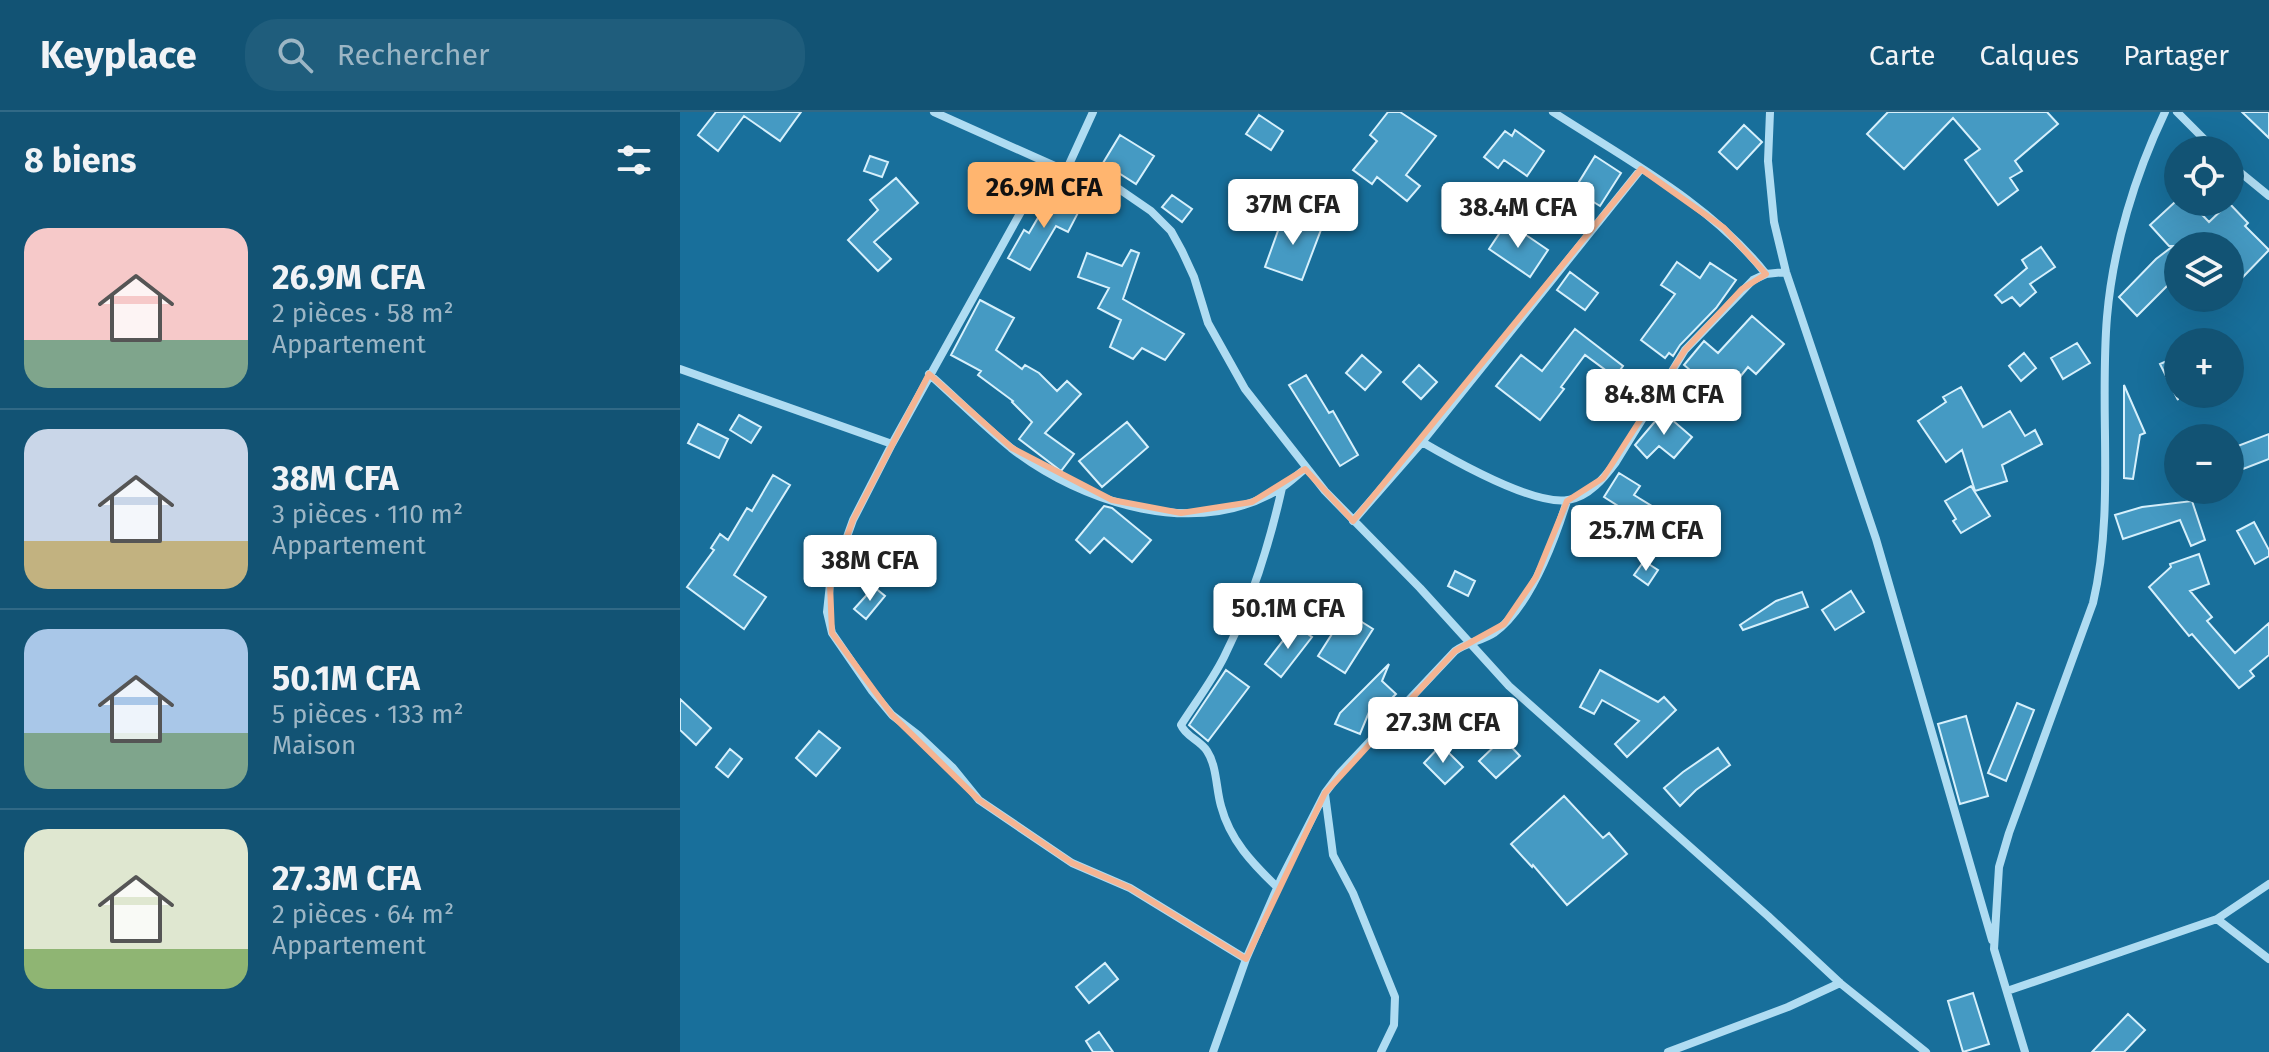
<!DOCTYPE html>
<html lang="fr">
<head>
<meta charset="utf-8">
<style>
  :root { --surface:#125374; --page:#1f5d7c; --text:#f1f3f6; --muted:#9cb6c5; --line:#316986; --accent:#ffb56f }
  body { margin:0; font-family:"Fira Sans",sans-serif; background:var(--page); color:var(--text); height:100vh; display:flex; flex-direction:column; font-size:30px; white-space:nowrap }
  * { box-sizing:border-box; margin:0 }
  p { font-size:26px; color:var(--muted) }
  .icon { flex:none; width:44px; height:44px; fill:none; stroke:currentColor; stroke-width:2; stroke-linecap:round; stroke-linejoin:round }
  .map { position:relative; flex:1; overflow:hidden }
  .side { display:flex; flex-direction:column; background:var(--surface); width:680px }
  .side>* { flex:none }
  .tools { position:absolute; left:1484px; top:24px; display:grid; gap:16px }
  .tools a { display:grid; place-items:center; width:80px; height:80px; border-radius:50%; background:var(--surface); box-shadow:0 8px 32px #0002; font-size:40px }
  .price { position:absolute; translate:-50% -68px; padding:0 18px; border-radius:8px; background:#fff; color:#222; font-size:26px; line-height:52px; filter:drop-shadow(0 2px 4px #0008) }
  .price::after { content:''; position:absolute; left:50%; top:48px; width:24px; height:18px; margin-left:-12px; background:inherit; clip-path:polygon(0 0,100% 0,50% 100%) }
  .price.current { background:var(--accent); color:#111 }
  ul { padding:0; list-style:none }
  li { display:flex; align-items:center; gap:24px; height:200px; padding:0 24px }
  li+li { border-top:2px solid var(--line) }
  li span { display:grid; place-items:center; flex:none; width:224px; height:160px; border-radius:24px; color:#555 }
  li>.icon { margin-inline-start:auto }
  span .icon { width:96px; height:96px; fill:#fffc; stroke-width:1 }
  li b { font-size:34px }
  h2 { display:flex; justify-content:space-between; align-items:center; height:96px; padding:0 24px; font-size:34px }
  header { display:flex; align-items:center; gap:48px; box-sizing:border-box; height:112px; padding:0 40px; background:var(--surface); border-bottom:2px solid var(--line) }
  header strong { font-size:38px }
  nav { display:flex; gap:44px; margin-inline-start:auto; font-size:28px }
  .search { width:560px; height:72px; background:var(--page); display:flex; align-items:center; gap:20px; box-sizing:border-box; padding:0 28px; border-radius:32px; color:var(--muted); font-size:30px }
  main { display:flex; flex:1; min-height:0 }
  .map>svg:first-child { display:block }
  .building { fill:#459ac3; stroke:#d6f0fc; stroke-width:2 }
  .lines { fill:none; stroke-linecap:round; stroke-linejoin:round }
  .minor { stroke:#afdcf2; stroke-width:8 }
  .marked { fill:none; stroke:#f5b492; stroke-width:6; stroke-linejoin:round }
</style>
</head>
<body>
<header>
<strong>Keyplace</strong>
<div class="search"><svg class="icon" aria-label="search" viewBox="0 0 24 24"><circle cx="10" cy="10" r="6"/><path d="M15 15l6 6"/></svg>Rechercher</div>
<nav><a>Carte</a><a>Calques</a><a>Partager</a></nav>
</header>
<main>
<section class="side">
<h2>8 biens<svg class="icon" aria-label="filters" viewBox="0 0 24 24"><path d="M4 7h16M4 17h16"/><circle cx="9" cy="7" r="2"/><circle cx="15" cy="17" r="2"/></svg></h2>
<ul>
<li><span style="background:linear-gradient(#f6c9c9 70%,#7fa58c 0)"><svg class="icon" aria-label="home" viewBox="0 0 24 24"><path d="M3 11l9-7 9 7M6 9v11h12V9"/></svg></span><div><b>26.9M CFA</b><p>2 pièces · 58 m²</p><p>Appartement</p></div></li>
<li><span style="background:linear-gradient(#c9d6e8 70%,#c2b280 0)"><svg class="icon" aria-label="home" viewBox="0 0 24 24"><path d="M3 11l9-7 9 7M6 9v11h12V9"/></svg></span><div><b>38M CFA</b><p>3 pièces · 110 m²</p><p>Appartement</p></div></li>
<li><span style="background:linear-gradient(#a9c7e8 65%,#7fa58c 0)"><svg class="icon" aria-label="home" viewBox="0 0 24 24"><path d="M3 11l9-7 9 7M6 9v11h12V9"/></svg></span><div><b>50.1M CFA</b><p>5 pièces · 133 m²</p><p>Maison</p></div></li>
<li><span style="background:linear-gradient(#dfe7d0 75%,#8fb573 0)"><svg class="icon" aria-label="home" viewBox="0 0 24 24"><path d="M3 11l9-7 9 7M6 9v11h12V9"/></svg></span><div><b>27.3M CFA</b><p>2 pièces · 64 m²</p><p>Appartement</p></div></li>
</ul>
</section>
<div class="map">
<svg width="1589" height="940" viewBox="0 0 1589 940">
  <rect width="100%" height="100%" fill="#186f9b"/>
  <!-- building -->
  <path class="building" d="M 36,0 L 121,0 L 100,29 L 64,4 L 38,39 L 18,23 Z
    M 708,0 L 720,0 L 756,24 L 726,63 L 740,74 L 727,89 L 697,65 L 692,72 L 673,58 L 697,29 L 690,23 Z
    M 1208,0 L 1367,0 L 1378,12 L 1335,49 L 1342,59 L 1330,66 L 1338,78 L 1318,93 L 1285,48 L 1300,37 L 1273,6 L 1224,57 L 1187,22 Z
    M 1562,0 L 1589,0 L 1589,26 Z
    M 579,3 L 603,19 L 591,38 L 566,22 Z
    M 1064,13 L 1082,30 L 1057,57 L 1039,40 Z
    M 835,18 L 864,39 L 847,64 L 824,48 L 818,56 L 804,45 L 825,19 L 832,24 Z
    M 440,23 L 474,44 L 456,72 L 423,51 Z
    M 190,44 L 208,50 L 202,65 L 184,59 Z
    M 915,44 L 941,61 L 920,94 L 894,78 Z
    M 216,66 L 238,91 L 194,130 L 211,147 L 198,159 L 168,128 L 198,98 L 190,88 Z
    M 373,80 L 401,95 L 388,120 L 376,114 L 350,158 L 328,146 L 344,118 L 349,121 Z
    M 492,83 L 512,97 L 502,110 L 482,95 Z
    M 1495,90 L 1510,90 L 1529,110 L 1549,91 L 1568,111 L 1565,114 L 1589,138 L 1562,166 L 1550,155 L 1550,134 L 1498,134 L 1498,163 L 1457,204 L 1439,185 L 1476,147 L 1493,134 L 1489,134 L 1470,113 Z
    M 604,102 L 642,115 L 622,168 L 585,155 Z
    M 827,110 L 868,138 L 850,165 L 809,137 Z
    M 1361,135 L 1375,155 L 1350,172 L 1356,180 L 1340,194 L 1332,185 L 1322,191 L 1315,183 L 1347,156 L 1342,148 Z
    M 451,138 L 459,141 L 443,187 L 504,222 L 485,248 L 462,236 L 453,247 L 430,235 L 441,208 L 418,196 L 429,176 L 398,165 L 407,141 L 442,154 Z
    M 997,150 L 1020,166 L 1030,151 L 1056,168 L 1036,196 L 1000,233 L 993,244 L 989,241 L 985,246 L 961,228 L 995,182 L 981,173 Z
    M 890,160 L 918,181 L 905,198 L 877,178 Z
    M 300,188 L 334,206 L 316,238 L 342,257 L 345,253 L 359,261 L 377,279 L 387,269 L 401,282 L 365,321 L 394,342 L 381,359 L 339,327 L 352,310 L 332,290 L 333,289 L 298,263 L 301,259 L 271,243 Z
    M 1072,204 L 1104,232 L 1076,262 L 1068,255 L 1043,286 L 1004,253 L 1024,229 L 1038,241 Z
    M 895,217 L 943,254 L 935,265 L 905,243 L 881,275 L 884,277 L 860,308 L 816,274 L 841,243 L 862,259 Z
    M 1397,231 L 1410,251 L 1383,267 L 1371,246 Z
    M 1344,241 L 1356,256 L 1341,269 L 1329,254 Z
    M 682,243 L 701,260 L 685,278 L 666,261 Z
    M 1498,244 L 1498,288 L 1480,252 Z
    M 739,253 L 757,270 L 741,287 L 723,270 Z
    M 626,263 L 649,301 L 653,299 L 678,343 L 660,354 L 609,273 Z
    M 1444,273 L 1465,321 L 1460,323 L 1453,367 L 1444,366 Z
    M 1281,275 L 1303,315 L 1330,299 L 1345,324 L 1355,318 L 1362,332 L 1322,353 L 1327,369 L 1295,379 L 1282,338 L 1266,350 L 1238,309 L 1266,290 L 1263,285 Z
    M 983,300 L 1012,325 L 994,346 L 979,334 L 967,346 L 955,333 Z
    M 59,303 L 81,315 L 71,331 L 50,318 Z
    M 447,310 L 468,335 L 422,375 L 399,349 Z
    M 18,312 L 48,327 L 39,346 L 8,331 Z
    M 1589,322 L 1589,347 L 1550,362 L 1550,337 Z
    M 939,361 L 960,374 L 954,383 L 980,399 L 955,438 L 931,423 L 946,399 L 924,385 Z
    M 93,363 L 110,373 L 54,463 L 86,485 L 64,517 L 7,475 L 34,438 L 31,436 L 40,422 L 48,428 L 67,396 L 72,399 Z
    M 1291,374 L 1310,404 L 1281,421 L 1273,409 L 1276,407 L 1265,389 Z
    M 1512,389 L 1525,428 L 1511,434 L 1500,408 L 1443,427 L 1435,403 L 1462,395 Z
    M 424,394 L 432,396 L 471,428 L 452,450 L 424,426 L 410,441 L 396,428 Z
    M 1574,410 L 1589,438 L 1589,444 L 1575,452 L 1557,419 Z
    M 1519,442 L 1529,472 L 1510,479 L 1532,505 L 1527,509 L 1555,541 L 1589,511 L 1589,543 L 1570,559 L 1574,564 L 1559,576 L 1512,522 L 1509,524 L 1469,475 L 1491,455 L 1490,452 Z
    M 964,449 L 978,458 L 968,473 L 954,463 Z
    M 775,459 L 795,469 L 788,484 L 768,474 Z
    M 194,475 L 205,484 L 186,507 L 174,497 Z
    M 1171,479 L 1184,500 L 1155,518 L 1142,498 Z
    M 1122,480 L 1128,495 L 1063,518 L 1060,513 L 1096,489 Z
    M 666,500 L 693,517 L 665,561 L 638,544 Z
    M 615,513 L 632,525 L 601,565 L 585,552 Z
    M 709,552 L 702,569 L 716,582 L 699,599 L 692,593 L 680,622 L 655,612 L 660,601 Z
    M 546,558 L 569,575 L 528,629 L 509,613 Z
    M 920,558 L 978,590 L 984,585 L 996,598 L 947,645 L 935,632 L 959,609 L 922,588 L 914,602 L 900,595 Z
    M 0,587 L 31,616 L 16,633 L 0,618 Z
    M 1337,591 L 1354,598 L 1326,669 L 1308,661 Z
    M 1286,604 L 1308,684 L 1280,692 L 1258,612 Z
    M 139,619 L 160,636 L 136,664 L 116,646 Z
    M 823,626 L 840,644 L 816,666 L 799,649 Z
    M 761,633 L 783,655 L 765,672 L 744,651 Z
    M 1038,636 L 1050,653 L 1016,678 L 1000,694 L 984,676 L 1003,660 Z
    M 50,637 L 62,647 L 48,665 L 36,655 Z
    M 884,684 L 923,726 L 929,721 L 947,742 L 887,793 L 853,753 L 852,755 L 831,732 Z
    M 425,851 L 438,867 L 409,891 L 396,875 Z
    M 1293,881 L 1309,932 L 1283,940 L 1268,889 Z
    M 1448,902 L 1465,918 L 1444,940 L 1412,940 Z
    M 419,920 L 433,940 L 413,940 L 406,929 Z"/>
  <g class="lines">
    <!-- minor -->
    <path class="minor" d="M 254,0 L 386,59 L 439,77 L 471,99 L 491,119 L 502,139 L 514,165 L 528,211 L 565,277 L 645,379 L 740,476 L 829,574 L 1088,804 L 1160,871 L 1246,940
      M 413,0 L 386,59 L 343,96 L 212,332 L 173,408 L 150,472 L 147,500 L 152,521 L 192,579 L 212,603 L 238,623 L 273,656 L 299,688 L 392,751 L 450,776 L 566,847
      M 873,0 C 947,48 1031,92 1086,162
      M 1090,0 L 1088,49 L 1094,110 L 1106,160 L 1196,427 L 1312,828
      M 1497,0 L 1535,38
      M 1550,52 L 1589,84
      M 0,257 L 212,332
      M 249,262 C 276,286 303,313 331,336 C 403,392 517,428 601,376 C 609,371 617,363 625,357
      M 742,330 C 773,348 854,394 888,388 C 909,385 924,366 936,350 L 1005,238 L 1073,168 L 1086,162 L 1106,160
      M 673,409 L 742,330 L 961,57
      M 645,682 L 653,743 L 673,781 L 715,885 L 714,913 L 701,940
      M 597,775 C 572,751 550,728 541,694 C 536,677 537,654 527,639 C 520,628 506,625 501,613 C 515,591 532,569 544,545 C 571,491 589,434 602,376
      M 1537,807 L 1589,847
      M 1327,879 L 1537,807 L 1589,772
      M 533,940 L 566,847 L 601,767 L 645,681 L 660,661 L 775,539 C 788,530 802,529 814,521 C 850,495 874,430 887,389
      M 988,940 L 1108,895 L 1160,871
      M 1345,940 L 1314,837 L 1319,755 L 1329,721 L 1413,491 C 1435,398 1419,300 1427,205 C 1433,135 1455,63 1485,0"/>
  </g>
  <!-- marked area -->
  <path class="marked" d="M 961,57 L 1044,116 L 1086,162 L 1062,177 L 1005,238 L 923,366 L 887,389 L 856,465 L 824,512 L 775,539 L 645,681 L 566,847 L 450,776 L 392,751 L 299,688 L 212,603 L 152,521 L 150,472 L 173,408 L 249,262 L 332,336 L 432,388 L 501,401 L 572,390 L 625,357 L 673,409 Z"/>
</svg>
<div class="tools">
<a><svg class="icon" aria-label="locate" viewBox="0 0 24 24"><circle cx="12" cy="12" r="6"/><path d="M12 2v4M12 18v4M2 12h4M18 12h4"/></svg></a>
<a><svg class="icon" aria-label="layers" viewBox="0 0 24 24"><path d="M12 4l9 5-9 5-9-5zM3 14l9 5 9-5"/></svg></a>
<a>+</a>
<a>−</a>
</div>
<b class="price current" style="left:364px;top:118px">26.9M CFA</b>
<b class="price" style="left:613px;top:135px">37M CFA</b>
<b class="price" style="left:838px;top:138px">38.4M CFA</b>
<b class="price" style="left:984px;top:325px">84.8M CFA</b>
<b class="price" style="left:966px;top:461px">25.7M CFA</b>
<b class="price" style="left:190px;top:491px">38M CFA</b>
<b class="price" style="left:608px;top:539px">50.1M CFA</b>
<b class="price" style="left:763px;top:653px">27.3M CFA</b>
</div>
</main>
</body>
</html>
